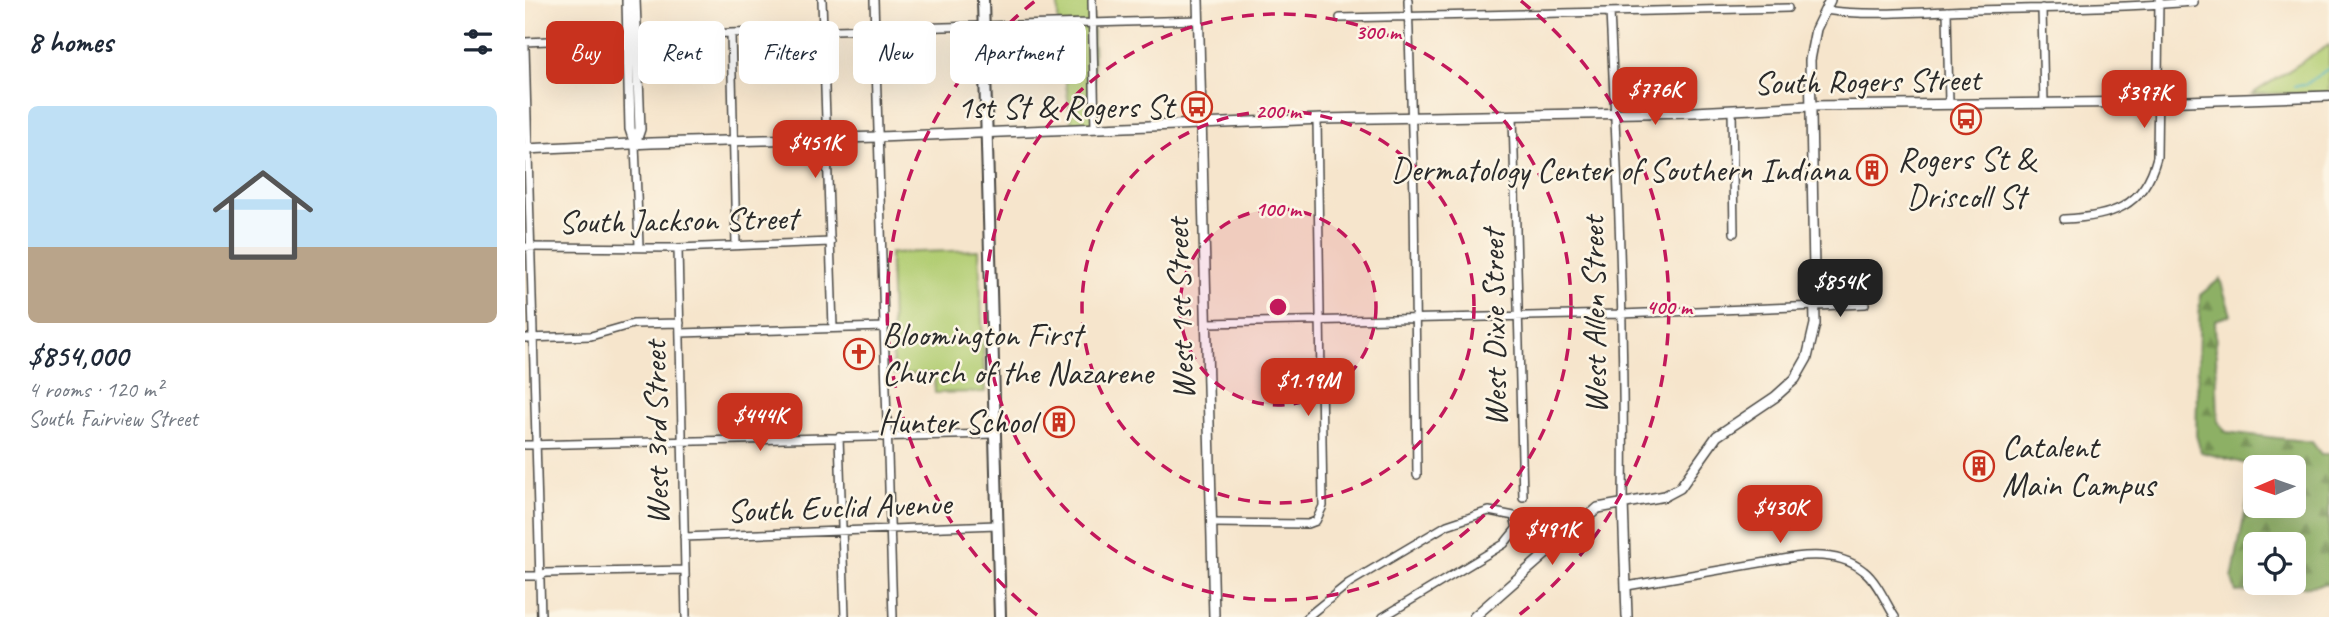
<!DOCTYPE html>
<html lang="en">
<head>
<meta charset="utf-8">
<style>
  :root { --surface:#fff; --page:#f6f6f7; --text:#1f2937; --muted:#747a83; --accent:#c8321e }
  body { margin:0; font-family:Caveat,sans-serif; background:var(--page); color:var(--text); height:100vh; display:flex; flex-direction:column; font-size:26px; white-space:nowrap }
  * { box-sizing:border-box; margin:0 }
  p { font-size:23px; color:var(--muted) }
  .icon { flex:none; width:38px; height:38px; fill:none; stroke:currentColor; stroke-width:2; stroke-linecap:round; stroke-linejoin:round }
  .map { position:relative; flex:1; overflow:hidden }
  .side { display:flex; flex-direction:column; background:var(--surface); width:525px }
  .side>* { flex:none }
  .guide { position:absolute; left:21px; top:21px; width:665px; height:63px; display:flex; gap:14px }
  .needle { width:46px; rotate:268deg }
  .tools { position:absolute; left:1718px; top:455px; display:grid; gap:14px }
  .tools a { display:grid; place-items:center; width:63px; height:63px; border-radius:10px; background:var(--surface); box-shadow:0 7px 28px #0002; font-size:35px }
  .price { position:absolute; translate:-50% -60px; padding:0 16px; border-radius:14px; background:var(--accent); color:#fff; font-size:23px; line-height:46px; filter:drop-shadow(0 2px 4px #0008) }
  .price::after { content:''; position:absolute; left:50%; top:42px; width:21px; height:16px; margin-left:-10px; background:inherit; clip-path:polygon(0 0,100% 0,50% 100%) }
  .price.selected { background:#222; color:#fff }
  ul { padding:0; list-style:none }
  li { display:grid; align-content:center; gap:14px; height:371px; padding:0 28px }
  li span { display:grid; place-items:center; height:217px; border-radius:10px; color:#555 }
  li>.icon { margin-inline-start:auto }
  span .icon { width:126px; height:126px; fill:#fffc; stroke-width:1 }
  li b { font-size:30px }
  h2 { display:flex; justify-content:space-between; align-items:center; height:84px; padding:0 28px; font-size:30px }
  .pill { padding:0 24px; border-radius:10px; background:var(--surface); box-shadow:0 7px 28px #0002; font-size:24px; line-height:63px }
  .pill.selected { background:var(--accent); color:#fff }
  main { display:flex; flex:1; min-height:0 }
  .map>svg:first-child { display:block }
  .forest { fill:url(#forest-firs); stroke:#5c6e48; stroke-width:2; fill-rule:evenodd }
  .park { fill:#b2cd73; stroke:#6e7c4f; stroke-width:2 }
  .lines { fill:none; stroke-linecap:round; stroke-linejoin:round }
  .stream { stroke:#40adbe; stroke-width:2 }
  .minor-casing { stroke:#494743; stroke-width:10 }
  .tertiary-casing { stroke:#494743; stroke-width:12 }
  .primary-casing { stroke:#494743; stroke-width:14 }
  .minor { stroke:#fff; stroke-width:7 }
  .tertiary { stroke:#fff; stroke-width:9 }
  .primary { stroke:#fff; stroke-width:10 }
  .ring { fill:none; stroke:#c2185b; stroke-width:3.5; stroke-dasharray:12 9 }
  .labels { text-anchor:middle; dominant-baseline:central; stroke-width:5; stroke-linejoin:round; paint-order:stroke }
  .street-label { font-size:33px; fill:#2b2b2b; stroke:#fcf5e5 }
  .poi-label { font-size:33px; fill:#2b2b2b; stroke:#fcf5e5; text-anchor:end }
  .centre { fill:#c2185b; stroke:#fcf5e5; stroke-width:3.5 }
  .ring-label { font-size:21px; text-anchor:middle; font-weight:bold; fill:#c2185b; stroke:#fcf5e5; stroke-width:5; stroke-linejoin:round; paint-order:stroke }
</style>
</head>
<body>
<main>
<section class="side">
<h2>8 homes<svg class="icon" aria-label="filters" viewBox="0 0 24 24"><path d="M4 7h16M4 17h16"/><circle cx="9" cy="7" r="2"/><circle cx="15" cy="17" r="2"/></svg></h2>
<ul>
<li><span style="background:linear-gradient(#bfe0f5 65%,#b9a48a 0)"><svg class="icon" aria-label="home" viewBox="0 0 24 24"><path d="M3 11l9-7 9 7M6 9v11h12V9"/></svg></span><div><b>$854,000</b><p>4 rooms · 120 m²</p><p>South Fairview Street</p></div></li>
</ul>
</section>
<div class="map">
<svg width="1804" height="617" viewBox="0 0 1804 617">
  <defs>
    <pattern id="forest-firs" width="22" height="20" patternUnits="userSpaceOnUse" patternTransform="scale(1.75)"><rect width="22" height="20" fill="#8db065"/><path d="M5 1l3.5 6h-7zM16 11l3.5 6h-7z" fill="#738f53"/></pattern>
  </defs>
  <rect width="100%" height="100%" fill="#fcf5e5"/>
  <filter id="ink" filterUnits="userSpaceOnUse"><feTurbulence type="fractalNoise" baseFrequency=".0143" numOctaves="2"/><feDisplacementMap in="SourceGraphic" scale="14" xChannelSelector="R" yChannelSelector="G"/><feConvolveMatrix kernelMatrix="1 2 1 2 8 2 1 2 1" color-interpolation-filters="sRGB"/></filter>
  <filter id="wash" filterUnits="userSpaceOnUse"><feTurbulence type="fractalNoise" baseFrequency=".00686" numOctaves="4" result="noise"/><feDisplacementMap in="SourceGraphic" scale="28" xChannelSelector="R" yChannelSelector="G"/><feGaussianBlur stdDeviation="1.57" result="paint"/><feColorMatrix in="noise" values="0 0 0 0 0 0 0 0 0 0 0 0 0 0 0 0 0 1.4 0 .05"/><feComposite in="paint" operator="in"/></filter>
  <g filter="url(#wash)">
    <rect width="100%" height="100%" fill="#f6e5cc"/>
    <!-- forest -->
    <path class="forest" d="M 1695,279 L 1706,315 L 1690,320 L 1693,421 L 1701,432 L 1787,442 L 1796,454 L 1804,454 L 1804,584 L 1774,587 L 1769,577 L 1769,544 L 1731,544 L 1731,566 L 1726,567 L 1724,591 L 1711,592 L 1707,579 L 1729,466 L 1676,452 L 1671,435 L 1675,295 ZM 1731,467 L 1769,467 L 1769,506 L 1731,506 Z"/>
    <!-- park -->
    <path class="park" d="M 533,0 L 567,0 L 570,126 L 547,126 L 533,27 Z
      M 1804,45 L 1804,93 L 1727,94 Z
      M 454,250 L 460,392 L 410,393 L 409,374 L 368,374 L 365,253 Z"/>
    <g class="lines">
      <!-- stream -->
      <path class="stream" d="M 1769,86 L 1780,85 L 1804,68"/>
    </g>
  </g>
  <g filter="url(#ink)">
    <g class="lines">
      <!-- minor casing -->
      <g class="minor-casing">
        <path id="minor" d="M 297,0 L 308,328
          M 349,0 L 368,617
          M 567,0 L 570,128
          M 883,0 L 889,197 L 892,475
          M 1517,8 L 1519,104
          M 1300,10 C 1346,17 1403,11 1450,10 C 1523,8 1596,8 1669,2
          M 1422,11 L 1424,104
          M 1085,12 C 1093,175 1100,339 1098,502
          M 815,18 L 1263,8
          M 206,33 L 211,245
          M 0,42 L 206,33 L 674,20
          M 0,47 L 16,617
          M 1207,110 L 1209,233
          M 988,115 L 998,497
          M 110,144 L 114,246
          M 1539,219 C 1585,217 1619,208 1632,157 L 1634,0
          M 0,247 L 153,248 L 306,242
          M 153,248 L 161,617
          M 683,323 L 1096,314 L 1340,304
          M 155,333 L 360,327
          M 0,338 L 66,336 L 108,324 L 155,323
          M 314,437 L 320,617
          M 0,445 L 469,434
          M 687,523 L 783,524 L 791,521 L 798,506 L 792,120
          M 159,537 L 472,525
          M 0,576 L 14,576 L 21,573 L 160,570
          M 1102,586 L 1270,557 C 1293,554 1320,555 1339,571 C 1352,581 1361,603 1370,617
          M 782,617 L 824,583 L 922,525 L 964,511 L 989,516 L 992,528 L 979,544 L 858,617"/>
      </g>
      <!-- tertiary casing -->
      <g class="tertiary-casing">
        <path id="tertiary" d="M 102,0 L 105,129 L 110,144
          M 110,0 L 115,129 L 110,144
          M 673,0 L 689,617
          M 0,149 L 126,143 L 354,137 L 797,119 L 1169,112 L 1285,106 L 1633,102 L 1804,96
          M 1098,502 L 1102,617
          M 949,617 L 1073,508 L 1140,496 L 1155,488 L 1192,436 L 1250,397 L 1270,379 L 1282,358 L 1290,324 L 1285,60 L 1291,29 L 1305,0"/>
      </g>
      <!-- primary casing -->
      <g class="primary-casing">
        <path id="primary" d="M 458,0 L 475,617"/>
      </g>
      <!-- minor -->
      <use href="#minor" class="minor"/>
      <!-- tertiary -->
      <use href="#tertiary" class="tertiary"/>
      <!-- primary -->
      <use href="#primary" class="primary"/>
    </g>
  </g>
  <!-- distance rings -->
  <circle cx="753" cy="307" r="98" fill="#c2185b" fill-opacity=".12"/>
  <g class="ring">
    <circle cx="753" cy="307" r="98"/>
    <circle cx="753" cy="307" r="196"/>
    <circle cx="753" cy="307" r="293"/>
    <path d="M512 615A391 391 0 0 1 510 1M996 1A391 391 0 0 1 994 615"/>
  </g>
  <!-- icons -->
  <defs>
    <g id="bus-ring" transform="scale(1.575)"><circle r="9.5" fill="#fcf5e5" stroke="#c8321e" stroke-width="1.5"/><path d="M-5-6H5V4H4V6H2V4H-2V6H-4V4H-5ZM-3.5-4V0h7V-4ZM-3.5 1.2v1.5H-2V1.2ZM2 1.2v1.5H3.5V1.2Z" fill="#c8321e"/></g>
    <g id="building-ring" transform="scale(1.575)"><circle r="9.5" fill="#fcf5e5" stroke="#c8321e" stroke-width="1.5"/><path d="M-4-6H4V6H1V3H-1V6H-4ZM-2.5-4.3h1.7v1.8h-1.7ZM.8-4.3h1.7v1.8H.8ZM-2.5-1h1.7V.8h-1.7ZM.8-1h1.7V.8H.8Z" fill="#c8321e"/></g>
    <g id="church-ring" transform="scale(1.575)"><circle r="9.5" fill="#fcf5e5" stroke="#c8321e" stroke-width="1.5"/><path d="M-1.2-6h2.4v3.5h3.3v2.4h-3.3V6h-2.4V-.1h-3.3v-2.4h3.3Z" fill="#c8321e"/></g>
  </defs>
  <g fill-rule="evenodd">
    <use href="#bus-ring" x="672" y="107"/>
    <use href="#bus-ring" x="1441" y="119"/>
    <use href="#building-ring" x="1347" y="170"/>
    <use href="#church-ring" x="334" y="354"/>
    <use href="#building-ring" x="534" y="422"/>
    <use href="#building-ring" x="1454" y="466"/>
  </g>
  <g class="labels">
    <!-- street labels -->
    <g class="street-label">
      <text transform="translate(1342 81) rotate(-1)">South Rogers Street</text>
      <text transform="translate(153 220) rotate(-1)">South Jackson Street</text>
      <text transform="translate(655 309) rotate(-92)">West 1st Street</text>
      <text transform="translate(1069 315) rotate(-91)">West Allen Street</text>
      <text transform="translate(969 328) rotate(-91)">West Dixie Street</text>
      <text transform="translate(131 433) rotate(-91)">West 3rd Street</text>
      <text transform="translate(314 507) rotate(-2)">South Euclid Avenue</text>
    </g>
    <!-- poi labels -->
    <g class="poi-label">
      <text x="649" y="107">1st St &amp; Rogers St</text>
      <text x="1441" y="159" text-anchor="middle">Rogers St &amp;<tspan x="1441" dy="38">Driscoll St</tspan></text>
      <text x="1324" y="170">Dermatology Center of Southern Indiana</text>
      <text x="357" y="335" text-anchor="start">Bloomington First<tspan x="357" dy="38">Church of the Nazarene</tspan></text>
      <text x="511" y="422">Hunter School</text>
      <text x="1477" y="447" text-anchor="start">Catalent<tspan x="1477" dy="38">Main Campus</tspan></text>
    </g>
  </g>
  <circle cx="753" cy="307" r="10" class="centre"/>
  <g class="ring-label">
    <text x="853" y="39">300 m</text>
    <text x="753" y="118">200 m</text>
    <text x="753" y="216">100 m</text>
    <text x="1144" y="314">400 m</text>
  </g>
</svg>
<div class="tools">
<a><svg class="needle" viewBox="-14 -14 28 28"><path d="M0-13l5 13h-10z" fill="#e53935"/><path d="M0 13l5-13h-10z" fill="#747a83"/></svg></a>
<a><svg class="icon" aria-label="locate" viewBox="0 0 24 24"><circle cx="12" cy="12" r="6"/><path d="M12 2v4M12 18v4M2 12h4M18 12h4"/></svg></a>
</div>
<b class="price" style="left:1130px;top:127px">$776K</b>
<b class="price" style="left:1619px;top:130px">$397K</b>
<b class="price" style="left:290px;top:180px">$451K</b>
<b class="price selected" style="left:1315px;top:319px">$854K</b>
<b class="price" style="left:783px;top:418px">$1.19M</b>
<b class="price" style="left:235px;top:453px">$444K</b>
<b class="price" style="left:1255px;top:545px">$430K</b>
<b class="price" style="left:1027px;top:567px">$491K</b>
<div class="guide">
<a class="pill selected">Buy</a>
<a class="pill">Rent</a>
<a class="pill">Filters</a>
<a class="pill">New</a>
<a class="pill">Apartment</a>
</div>
</div>
</main>
</body>
</html>
